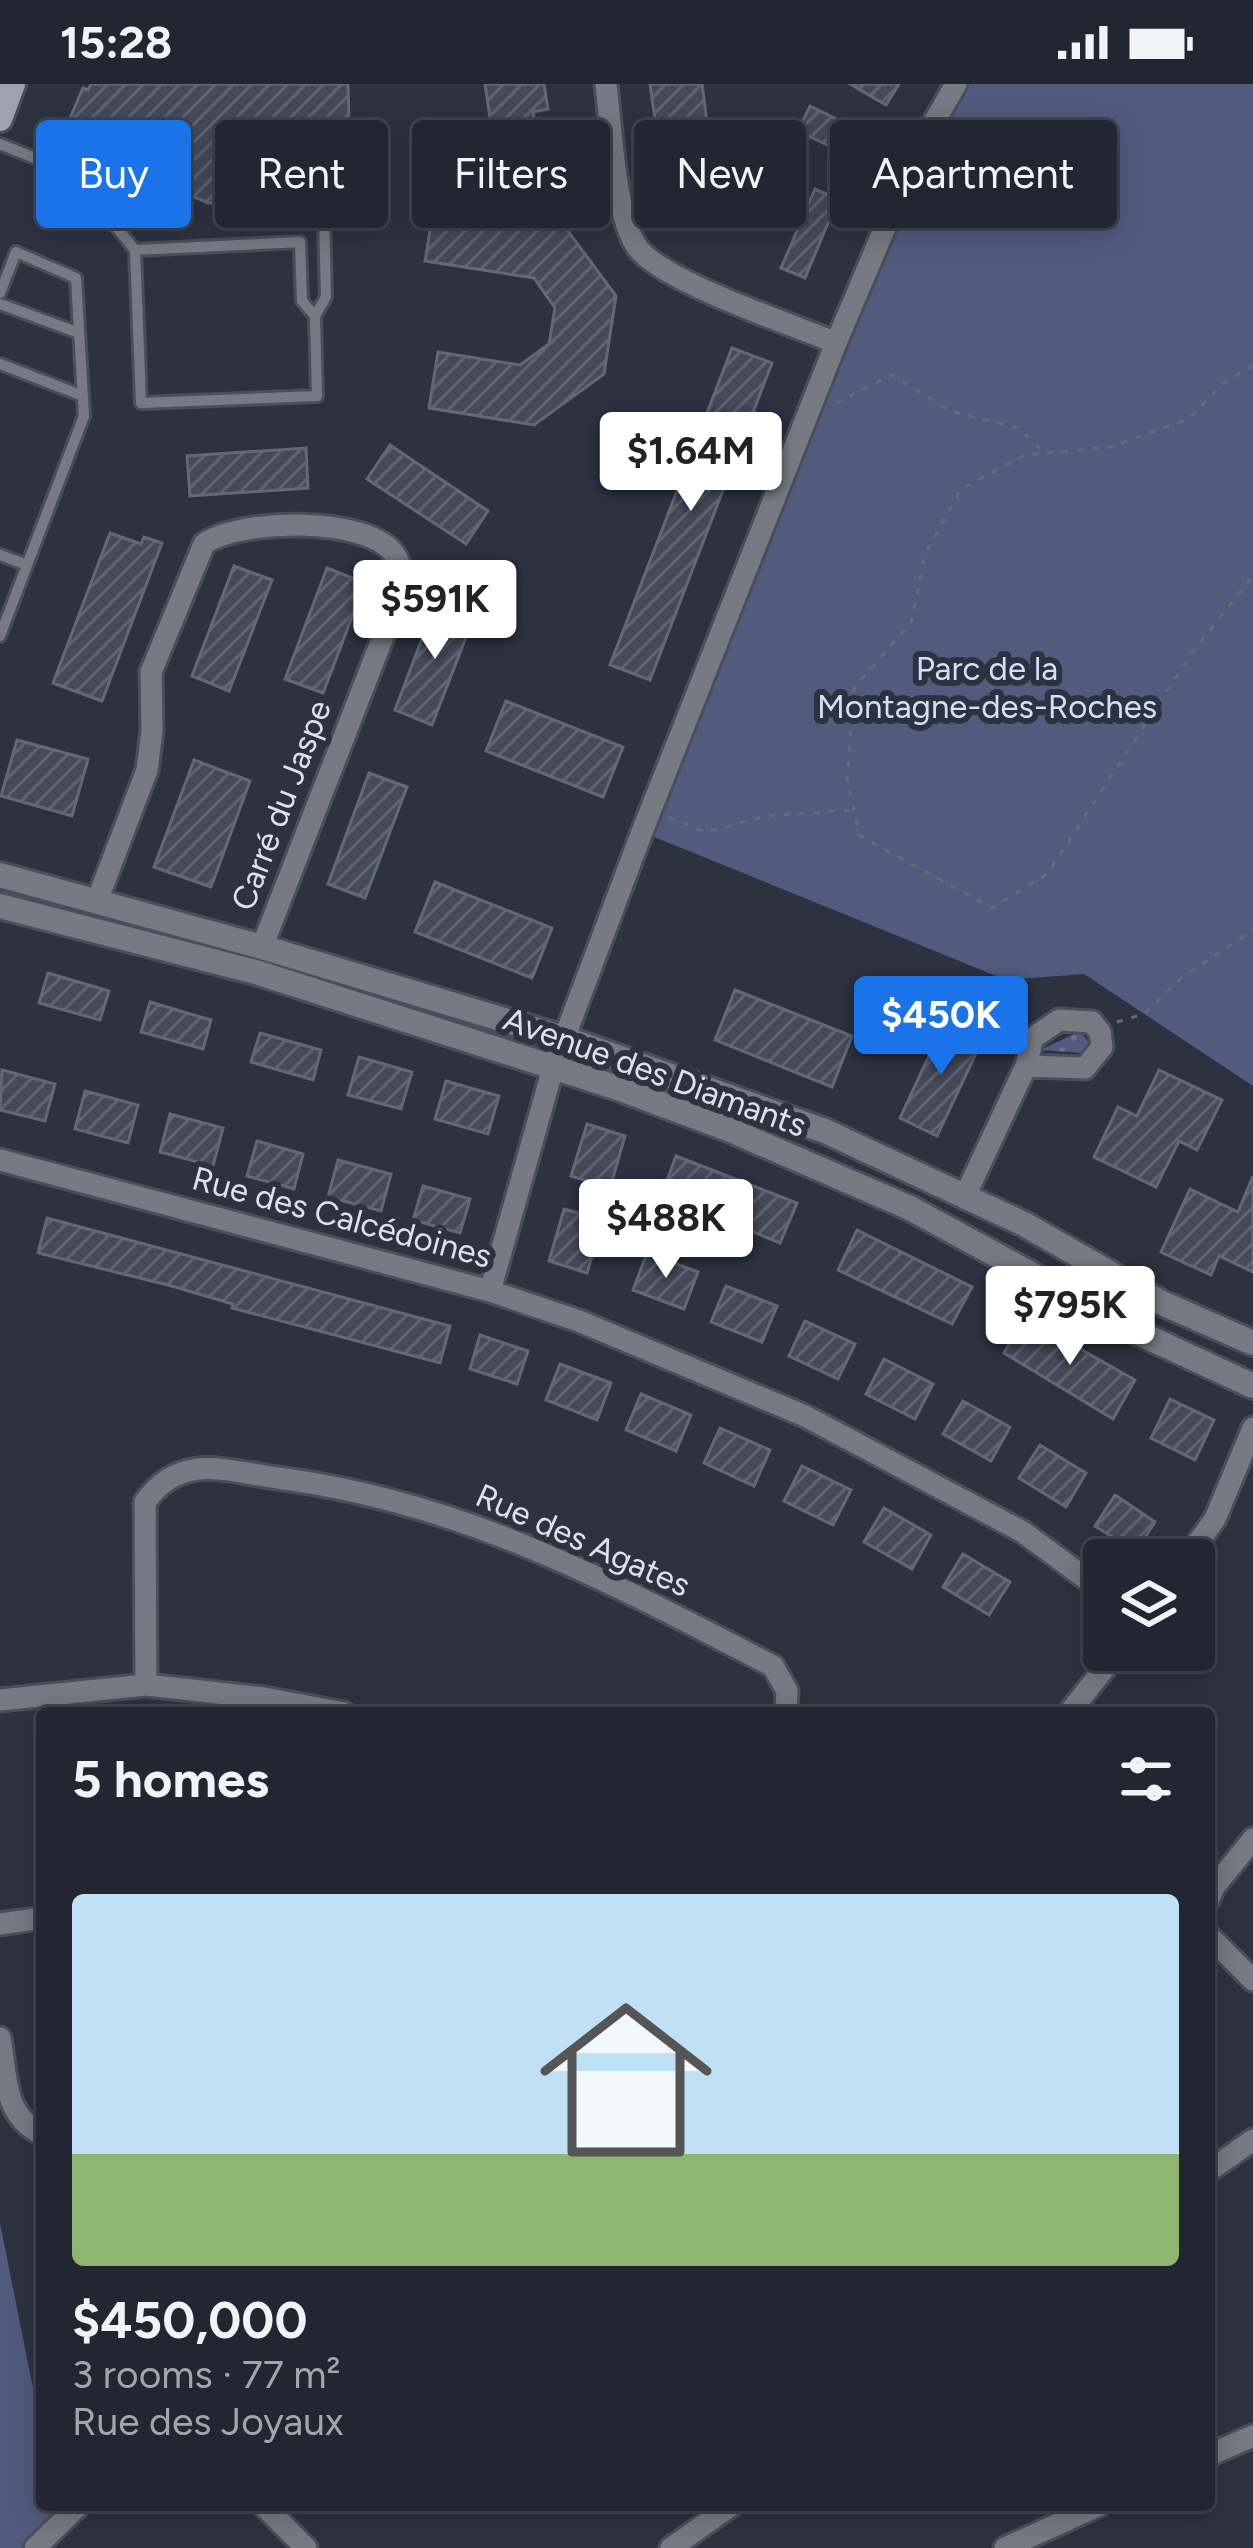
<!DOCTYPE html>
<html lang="en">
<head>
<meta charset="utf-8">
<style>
  :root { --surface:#222631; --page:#2a2e39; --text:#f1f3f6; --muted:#a2a5ab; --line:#3f434d; --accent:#1a73e8 }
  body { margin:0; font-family:Figtree,sans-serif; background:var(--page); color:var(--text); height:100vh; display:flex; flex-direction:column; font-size:45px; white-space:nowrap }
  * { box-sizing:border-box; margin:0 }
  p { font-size:39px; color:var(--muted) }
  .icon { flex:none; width:66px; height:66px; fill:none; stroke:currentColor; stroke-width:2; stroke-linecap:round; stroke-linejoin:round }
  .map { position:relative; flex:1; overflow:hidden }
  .side { position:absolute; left:36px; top:1623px; width:1179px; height:804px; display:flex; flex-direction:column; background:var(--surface); border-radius:12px; box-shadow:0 6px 30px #0003,0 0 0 3px var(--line) }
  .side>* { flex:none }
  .banner { position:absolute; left:36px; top:36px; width:1182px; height:108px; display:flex; gap:24px }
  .buttons { position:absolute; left:1083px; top:1455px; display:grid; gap:24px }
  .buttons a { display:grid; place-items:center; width:132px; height:132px; border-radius:12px; background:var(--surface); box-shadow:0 6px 30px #0003,0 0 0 3px var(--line); font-size:60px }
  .price { position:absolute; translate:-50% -102px; padding:0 27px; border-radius:12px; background:#fff; color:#222; font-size:39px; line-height:78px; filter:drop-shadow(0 3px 6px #0008) }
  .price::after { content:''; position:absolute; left:50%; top:72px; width:36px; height:27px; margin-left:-18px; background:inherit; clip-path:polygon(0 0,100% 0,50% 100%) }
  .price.selected { background:var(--accent); color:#fff }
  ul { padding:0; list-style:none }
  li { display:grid; align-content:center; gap:24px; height:636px; padding:0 36px }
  li span { display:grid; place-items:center; height:372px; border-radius:12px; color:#555 }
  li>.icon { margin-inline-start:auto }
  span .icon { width:216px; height:216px; fill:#fffc; stroke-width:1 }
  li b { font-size:51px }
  h2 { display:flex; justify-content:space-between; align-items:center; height:144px; padding:0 36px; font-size:51px }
  .tag { padding:0 42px; border-radius:12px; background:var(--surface); box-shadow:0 6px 30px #0003,0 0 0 3px var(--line); font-size:42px; line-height:108px }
  .tag.selected { background:var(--accent); color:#fff }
  .status { display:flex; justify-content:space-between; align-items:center; height:84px; padding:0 60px; background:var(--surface); direction:ltr }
  .status svg { height:33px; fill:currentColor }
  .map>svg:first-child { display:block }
  .grass { fill:url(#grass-dots) }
  .park { fill:#505b7e }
  .building { fill:url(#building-hatch); stroke:#626878; stroke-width:3 }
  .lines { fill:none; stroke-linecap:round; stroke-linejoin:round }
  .service-casing { stroke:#494e5c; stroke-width:16 }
  .minor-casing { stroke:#494e5c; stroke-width:27 }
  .tertiary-casing { stroke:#494e5c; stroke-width:30 }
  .secondary-casing { stroke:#494e5c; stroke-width:30 }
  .path { stroke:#666b78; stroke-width:3; stroke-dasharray:6 9; stroke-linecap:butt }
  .service { stroke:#777a82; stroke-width:10 }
  .minor { stroke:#777a82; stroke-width:21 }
  .tertiary { stroke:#777a82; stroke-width:24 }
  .secondary { stroke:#9ea2af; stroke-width:24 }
  .labels { text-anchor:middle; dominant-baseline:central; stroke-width:12; stroke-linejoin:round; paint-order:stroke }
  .park-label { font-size:33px; fill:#d6dff9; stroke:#2d3241 }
  .street-label { font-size:33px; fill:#dde1ea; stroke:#2d3241 }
</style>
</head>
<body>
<div class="status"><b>15:28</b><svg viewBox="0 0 49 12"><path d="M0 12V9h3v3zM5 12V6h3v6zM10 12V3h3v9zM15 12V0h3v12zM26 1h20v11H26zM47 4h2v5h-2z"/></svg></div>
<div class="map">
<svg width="1253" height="2464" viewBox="0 0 1253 2464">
  <defs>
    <pattern id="grass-dots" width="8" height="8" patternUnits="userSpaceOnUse" patternTransform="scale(3)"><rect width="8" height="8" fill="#505b7e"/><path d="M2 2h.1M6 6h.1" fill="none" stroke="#697290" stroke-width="1.8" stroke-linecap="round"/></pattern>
    <pattern id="building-hatch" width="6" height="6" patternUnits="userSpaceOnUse" patternTransform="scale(3)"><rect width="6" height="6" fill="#454a5a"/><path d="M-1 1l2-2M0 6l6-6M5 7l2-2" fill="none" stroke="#5f6472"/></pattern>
  </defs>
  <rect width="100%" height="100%" fill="#2d3241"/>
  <!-- grass -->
  <path class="grass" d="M 1076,949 L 1082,950 L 1089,959 L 1084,969 L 1040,966 Z"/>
  <!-- park -->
  <path class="park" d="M 956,0 L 1253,0 L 1253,1002 L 1084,890 L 1006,896 L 642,748 L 812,318 Z
    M 0,2139 L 42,2349 L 42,2421 L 56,2421 L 60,2438 L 35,2464 L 0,2464 Z"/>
  <!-- building -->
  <path class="building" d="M 91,0 L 348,0 L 351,115 L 208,119 L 118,80 L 116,86 L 68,65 L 70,59 L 61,55 L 83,4 L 88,6 Z
    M 485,0 L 544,0 L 548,25 L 533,28 L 534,35 L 491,41 Z
    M 650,0 L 702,0 L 718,121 L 668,128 Z
    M 850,0 L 899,0 L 886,21 Z
    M 810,22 L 871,52 L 859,76 L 798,47 Z
    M 815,105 L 838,115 L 805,194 L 781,184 Z
    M 434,122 L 565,143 L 616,212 L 604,290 L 534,341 L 429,324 L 438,268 L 520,281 L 549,260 L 555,224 L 534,194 L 425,177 Z
    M 732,264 L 772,279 L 650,596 L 610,581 Z
    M 390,361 L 488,427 L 466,460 L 367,395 Z
    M 306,364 L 308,404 L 190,412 L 187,372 Z
    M 110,449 L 141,460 L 144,453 L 162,459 L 102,617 L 53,599 Z
    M 234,482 L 272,496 L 229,607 L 192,592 Z
    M 327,484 L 365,499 L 323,609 L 285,595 Z
    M 437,515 L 475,530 L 432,641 L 395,626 Z
    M 506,617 L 623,663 L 603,713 L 486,667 Z
    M 17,656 L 88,675 L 72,732 L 1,712 Z
    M 194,676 L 250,697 L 211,803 L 154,783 Z
    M 369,689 L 407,703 L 365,814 L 328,800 Z
    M 435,798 L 552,844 L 532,894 L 415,848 Z
    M 48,889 L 109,907 L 100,936 L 39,919 Z
    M 735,906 L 852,952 L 832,1003 L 715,956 Z
    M 150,918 L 211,936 L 203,965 L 141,948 Z
    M 945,937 L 983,955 L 937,1052 L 900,1034 Z
    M 260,949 L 321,966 L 313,996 L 251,978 Z
    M 359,973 L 412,988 L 401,1025 L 348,1011 Z
    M 2,986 L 55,1000 L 45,1037 L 0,1026 Z
    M 1159,986 L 1222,1016 L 1197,1066 L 1179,1057 L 1156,1103 L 1094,1073 L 1118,1023 L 1137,1032 Z
    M 446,997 L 499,1012 L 488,1050 L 435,1035 Z
    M 85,1007 L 138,1021 L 128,1059 L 75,1045 Z
    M 170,1030 L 223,1044 L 213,1082 L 160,1068 Z
    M 587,1040 L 625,1052 L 610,1104 L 571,1092 Z
    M 257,1057 L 303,1070 L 294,1105 L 247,1092 Z
    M 676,1072 L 797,1119 L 780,1159 L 662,1110 Z
    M 338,1076 L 391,1090 L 381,1127 L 328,1113 Z
    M 1253,1092 L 1253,1188 L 1219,1172 L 1211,1191 L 1161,1168 L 1190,1105 L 1238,1128 Z
    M 423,1102 L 470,1115 L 460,1149 L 413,1136 Z
    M 564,1125 L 603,1136 L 587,1189 L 549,1177 Z
    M 47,1134 L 450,1242 L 440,1279 L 232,1224 L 233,1220 L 168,1201 L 38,1169 Z
    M 857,1146 L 972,1203 L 952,1240 L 838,1186 Z
    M 647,1169 L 698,1188 L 684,1225 L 633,1206 Z
    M 726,1202 L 777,1222 L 762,1258 L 711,1238 Z
    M 1024,1233 L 1135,1296 L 1113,1335 L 1004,1269 Z
    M 805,1237 L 855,1260 L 838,1295 L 789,1272 Z
    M 480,1251 L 528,1267 L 517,1300 L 470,1285 Z
    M 884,1275 L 933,1300 L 915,1335 L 866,1310 Z
    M 560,1280 L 611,1299 L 597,1336 L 546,1316 Z
    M 641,1310 L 691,1331 L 676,1367 L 626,1346 Z
    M 1170,1315 L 1214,1336 L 1195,1376 L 1151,1354 Z
    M 963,1317 L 1010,1343 L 991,1377 L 943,1350 Z
    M 720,1344 L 770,1366 L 754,1402 L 704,1379 Z
    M 1040,1361 L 1086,1389 L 1066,1423 L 1019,1394 Z
    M 802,1382 L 851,1406 L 833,1441 L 784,1417 Z
    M 1115,1411 L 1155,1438 L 1136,1468 L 1095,1442 Z
    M 884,1424 L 931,1451 L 912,1485 L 864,1458 Z
    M 963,1470 L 1010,1498 L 989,1531 L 943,1503 Z"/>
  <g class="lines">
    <!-- service casing -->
    <g class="service-casing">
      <path id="service" d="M 0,60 L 72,89 L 135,166 L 141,319 L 317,312 L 315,232 L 302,217 L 300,158 L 135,166
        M 0,209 L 16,168 L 76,194 L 84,332 L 0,552
        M 0,220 L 79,249
        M 315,232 L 326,213 L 324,133
        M 0,280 L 83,312
        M 0,471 L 27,481"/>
    </g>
    <!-- minor casing -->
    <g class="minor-casing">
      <path id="minor" d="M 606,0 C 611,41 615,132 637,163 C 662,198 792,240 836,259
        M 97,817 L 147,686 L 152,647 L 151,588 L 204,460 C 238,435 368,431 395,471 C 404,485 400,501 397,517 L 262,863
        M 0,1076 L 490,1207 L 579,1237 L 805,1332 L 1023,1448 L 1104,1508
        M 965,1112 L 1026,982 L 1033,954 L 1059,936 L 1092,938 L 1100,948 L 1102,963 L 1085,984 L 1026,982
        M 490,1207 L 553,984 L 642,748 L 836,259 L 917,68 L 956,0
        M 1185,1476 L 1215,1435 L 1253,1344
        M 146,1601 L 145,1418 C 181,1368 225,1387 278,1394 C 466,1419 608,1497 773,1582 L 787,1607 L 786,1629
        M 0,1616 L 146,1601 L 264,1614 L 344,1629
        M 1069,1629 L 1119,1566
        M 1209,1815 L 1214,1803 L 1253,1755
        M 0,1840 L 42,1834
        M 1209,1852 L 1253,1896
        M 0,1954 C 7,1992 3,2032 42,2050
        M 1209,2087 L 1253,2056
        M 1209,2371 L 1253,2352
        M 263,2421 L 306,2464
        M 35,2464 L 79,2421
        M 671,2464 L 732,2421
        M 1005,2464 L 1100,2421"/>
    </g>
    <!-- tertiary casing -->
    <g class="tertiary-casing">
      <path id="tertiary" d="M 0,791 L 262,863 L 564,954 L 825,1047 L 1024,1140 L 1162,1219 L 1253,1259
        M 0,822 L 259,889 L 615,1003 L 728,1045 L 910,1124 L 1141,1250 L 1253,1302"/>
    </g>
    <!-- secondary casing -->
    <g class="secondary-casing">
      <path id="secondary" d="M 0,35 L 13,0"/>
    </g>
    <!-- path -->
    <path class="path" d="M 1253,281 L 1220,302 L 1190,334 L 1111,363 L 1025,371 L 961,405 L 925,470 L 911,539 L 854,604 L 847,695 L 860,752 L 992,824 L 1047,790 L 1192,569 L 1253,492
      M 836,319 L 892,291 L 950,327 L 1018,344 L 1044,368
      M 669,733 L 706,748 L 766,732 L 852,726
      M 1117,938 L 1144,930 L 1182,893 L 1253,846"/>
    <!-- service -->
    <use href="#service" class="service"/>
    <!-- minor -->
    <use href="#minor" class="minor"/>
    <!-- tertiary -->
    <use href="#tertiary" class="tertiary"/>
    <!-- secondary -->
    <use href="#secondary" class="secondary"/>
  </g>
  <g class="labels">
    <!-- park labels -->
    <g class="park-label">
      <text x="987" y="584">Parc de la<tspan x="987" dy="38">Montagne-des-Roches</tspan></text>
    </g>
    <!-- street labels -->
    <g class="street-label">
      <text transform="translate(281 721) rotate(-69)">Carré du Jaspe</text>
      <text transform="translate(655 988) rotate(20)">Avenue des Diamants</text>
      <text transform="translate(342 1133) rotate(15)">Rue des Calcédoines</text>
      <text transform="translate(583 1456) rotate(24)">Rue des Agates</text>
    </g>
  </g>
</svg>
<div class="buttons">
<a><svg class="icon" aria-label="layers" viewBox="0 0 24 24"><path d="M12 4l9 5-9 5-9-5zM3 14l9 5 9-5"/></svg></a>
</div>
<b class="price" style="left:691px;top:430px">$1.64M</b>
<b class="price" style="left:435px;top:578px">$591K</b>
<b class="price selected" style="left:941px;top:994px">$450K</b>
<b class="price" style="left:666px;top:1197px">$488K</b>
<b class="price" style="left:1070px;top:1284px">$795K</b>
<div class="banner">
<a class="tag selected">Buy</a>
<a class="tag">Rent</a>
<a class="tag">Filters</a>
<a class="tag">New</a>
<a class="tag">Apartment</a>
</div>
<section class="side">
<h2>5 homes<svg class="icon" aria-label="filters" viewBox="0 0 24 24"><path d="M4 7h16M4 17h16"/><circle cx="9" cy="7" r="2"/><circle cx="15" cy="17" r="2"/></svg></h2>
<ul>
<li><span style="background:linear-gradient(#bfe0f5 70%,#8fb573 0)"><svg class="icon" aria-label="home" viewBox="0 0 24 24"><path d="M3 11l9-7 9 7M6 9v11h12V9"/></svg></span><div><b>$450,000</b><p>3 rooms · 77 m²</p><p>Rue des Joyaux</p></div></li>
</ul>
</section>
</div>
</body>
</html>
